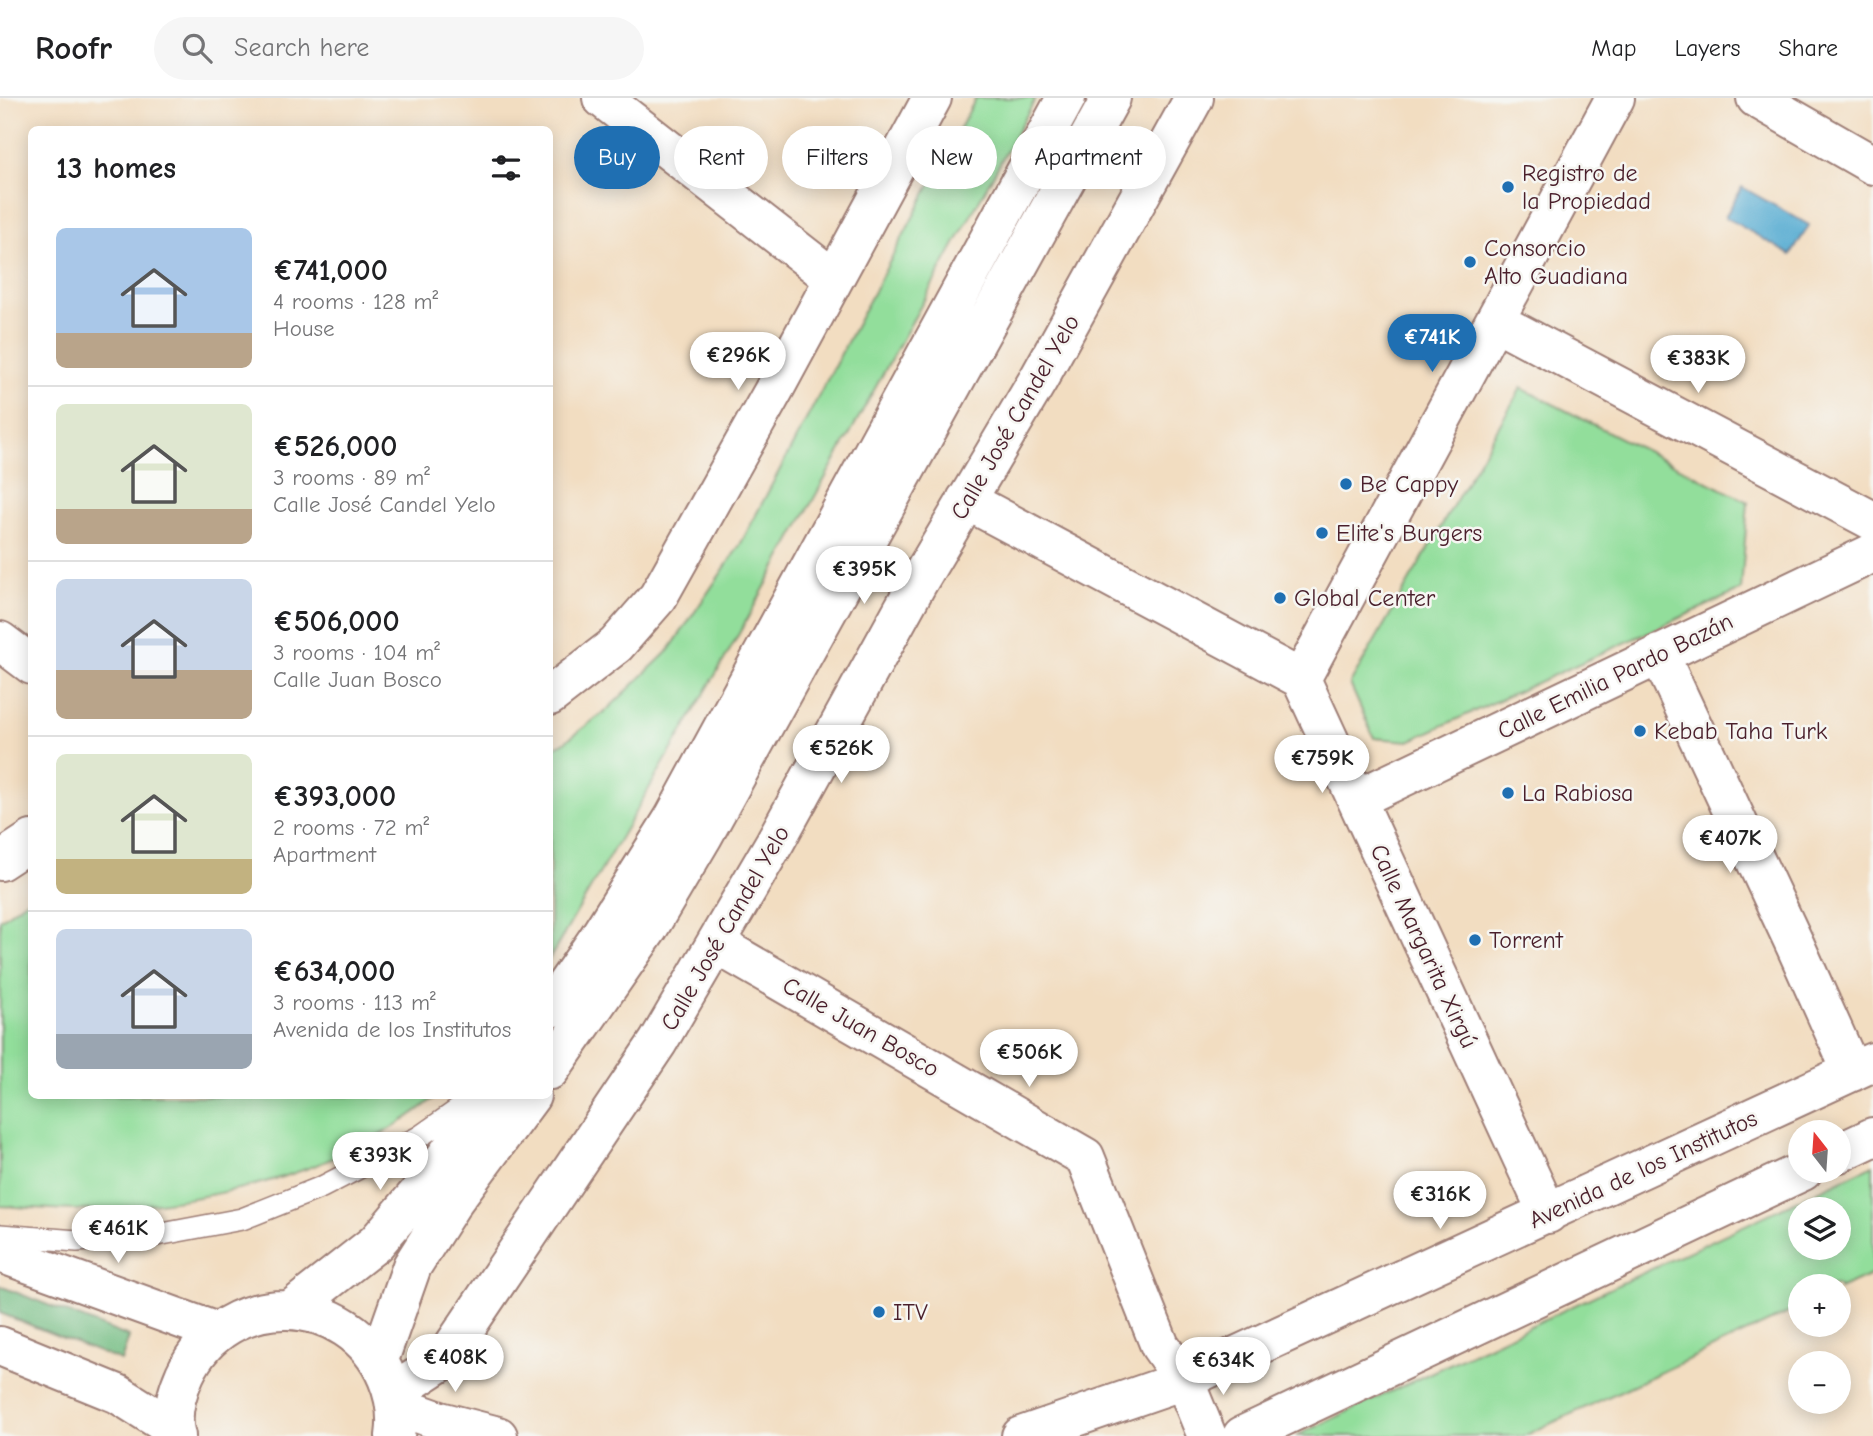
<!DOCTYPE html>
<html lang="en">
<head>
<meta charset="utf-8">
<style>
  :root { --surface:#fff; --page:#f6f6f6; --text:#202124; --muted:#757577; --line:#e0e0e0; --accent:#1f6fb2 }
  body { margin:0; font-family:"Comic Neue",sans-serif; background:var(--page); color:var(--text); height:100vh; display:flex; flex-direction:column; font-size:26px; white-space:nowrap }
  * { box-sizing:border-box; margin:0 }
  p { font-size:23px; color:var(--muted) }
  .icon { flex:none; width:38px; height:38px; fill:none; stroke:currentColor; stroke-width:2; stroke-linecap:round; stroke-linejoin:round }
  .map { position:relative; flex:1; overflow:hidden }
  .panel { position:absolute; left:28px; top:28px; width:525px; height:973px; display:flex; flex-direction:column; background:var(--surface); border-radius:10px; box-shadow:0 4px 18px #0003 }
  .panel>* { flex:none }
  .top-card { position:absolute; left:574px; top:28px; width:665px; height:63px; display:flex; gap:14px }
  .needle { width:46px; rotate:343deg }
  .buttons { position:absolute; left:1788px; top:1022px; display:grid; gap:14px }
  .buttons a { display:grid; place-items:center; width:63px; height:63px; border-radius:50%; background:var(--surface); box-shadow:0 4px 18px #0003; font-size:35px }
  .price { position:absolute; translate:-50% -60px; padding:0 16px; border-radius:24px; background:#fff; color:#222; font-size:23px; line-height:46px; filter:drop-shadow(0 2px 4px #0008) }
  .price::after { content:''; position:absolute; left:50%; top:42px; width:21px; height:16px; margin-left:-10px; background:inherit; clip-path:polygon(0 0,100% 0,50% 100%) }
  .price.current { background:var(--accent); color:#fff }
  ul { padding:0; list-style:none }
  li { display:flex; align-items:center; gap:21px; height:175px; padding:0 28px }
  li+li { border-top:2px solid var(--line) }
  li span { display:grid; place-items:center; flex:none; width:196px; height:140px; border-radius:10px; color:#555 }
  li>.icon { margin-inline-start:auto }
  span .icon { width:84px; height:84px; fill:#fffc; stroke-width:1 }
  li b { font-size:30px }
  h2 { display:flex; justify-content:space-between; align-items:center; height:84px; padding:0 28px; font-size:30px }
  .tag { padding:0 24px; border-radius:32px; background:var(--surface); box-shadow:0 4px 18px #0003; font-size:24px; line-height:63px }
  .tag.current { background:var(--accent); color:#fff }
  header { display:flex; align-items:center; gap:42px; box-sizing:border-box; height:98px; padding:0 35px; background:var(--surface); border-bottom:2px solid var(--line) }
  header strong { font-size:33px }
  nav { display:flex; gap:38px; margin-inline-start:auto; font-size:24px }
  .search { width:490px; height:63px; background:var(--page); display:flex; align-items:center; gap:18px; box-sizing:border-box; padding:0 24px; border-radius:38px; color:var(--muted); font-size:26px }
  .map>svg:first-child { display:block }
  .green { fill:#92de9b; stroke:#6e7e63; stroke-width:2; fill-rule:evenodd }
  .forest { fill:#75bd83; stroke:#606e57; stroke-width:2 }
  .water { fill:#56acd2; stroke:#50667e; stroke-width:2 }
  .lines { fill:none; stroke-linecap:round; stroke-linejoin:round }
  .service-casing { stroke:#9e7e76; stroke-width:24 }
  .minor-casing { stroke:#9e7e76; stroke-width:42 }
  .tertiary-casing { stroke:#9e7e76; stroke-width:42 }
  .service { stroke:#fff; stroke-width:21 }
  .minor { stroke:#fff; stroke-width:38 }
  .tertiary { stroke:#fff; stroke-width:38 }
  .poi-dot { fill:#1f6fb2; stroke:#f6f6f2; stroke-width:2.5 }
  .labels { text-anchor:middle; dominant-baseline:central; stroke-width:5; stroke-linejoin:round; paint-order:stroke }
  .poi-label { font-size:24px; fill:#4a1f2b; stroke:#f6f6f2; text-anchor:start }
  .street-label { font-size:24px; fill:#4a1f2b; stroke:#f6f6f2 }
</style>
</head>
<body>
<header>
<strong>Roofr</strong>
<div class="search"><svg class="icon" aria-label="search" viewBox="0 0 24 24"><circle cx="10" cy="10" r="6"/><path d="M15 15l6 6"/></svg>Search here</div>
<nav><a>Map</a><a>Layers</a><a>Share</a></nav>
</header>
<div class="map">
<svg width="1873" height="1338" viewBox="0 0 1873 1338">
  <rect width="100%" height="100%" fill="#f6f6f2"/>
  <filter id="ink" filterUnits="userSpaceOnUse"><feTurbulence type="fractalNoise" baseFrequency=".0143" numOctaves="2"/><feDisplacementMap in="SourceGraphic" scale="14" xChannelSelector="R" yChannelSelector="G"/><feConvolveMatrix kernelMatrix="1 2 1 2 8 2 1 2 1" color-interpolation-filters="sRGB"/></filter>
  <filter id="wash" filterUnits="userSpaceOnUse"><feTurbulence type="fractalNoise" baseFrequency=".00686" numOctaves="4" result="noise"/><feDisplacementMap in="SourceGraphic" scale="28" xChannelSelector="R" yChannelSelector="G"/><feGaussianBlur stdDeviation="1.57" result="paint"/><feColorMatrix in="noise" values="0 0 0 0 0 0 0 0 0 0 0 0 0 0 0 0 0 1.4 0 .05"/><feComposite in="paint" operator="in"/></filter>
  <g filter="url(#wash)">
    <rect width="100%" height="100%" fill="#f2ddc1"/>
    <!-- green -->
    <path class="green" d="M 976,0 L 1036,0 L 731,550 L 550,860 L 550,651 L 562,646 L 608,611 L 669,552 L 740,447 Z
      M 1521,290 L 1748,404 L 1741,492 L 1409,643 L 1374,640 L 1350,586 Z
      M 31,799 L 32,998 L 437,998 C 356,1063 261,1092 159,1105 C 142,1107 124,1111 106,1112 C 71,1113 35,1110 0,1108 L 0,822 Z
      M 1873,1067 L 1873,1176 L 1839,1191 L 1839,1188 L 1801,1188 L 1801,1209 L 1524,1338 L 1296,1338 ZM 1839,1111 L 1839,1150 L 1801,1150 L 1801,1111 Z"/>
    <!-- forest -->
    <path class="forest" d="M 0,1188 L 129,1239 L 121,1263 L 0,1215 Z"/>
    <!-- water -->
    <path class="water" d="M 1742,89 L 1809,127 L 1791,157 L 1725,119 Z"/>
  </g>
  <g filter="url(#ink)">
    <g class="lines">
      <!-- service casing -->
      <g class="service-casing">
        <path id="service" d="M 0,1137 L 77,1143 L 157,1137 L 242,1121 L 322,1089 L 419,1039 L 476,999"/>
      </g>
      <!-- minor casing -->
      <g class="minor-casing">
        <path id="minor" d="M 602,0 L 834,181
          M 1756,0 L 1873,67
          M 1495,223 L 1873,423
          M 966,402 L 1301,581 L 1548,1116
          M 0,543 L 32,567
          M 1659,556 L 1795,847 L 1852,974
          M 1301,581 L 1615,0
          M 550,598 L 616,547 L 658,499 L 775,290 L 932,0
          M 1357,701 L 1873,455
          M 0,763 L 32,742
          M 716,846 L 1085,1059 L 1160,1248 L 1184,1282 L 1207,1338
          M 1839,1055 L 1873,1039
          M 0,1155 L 217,1234
          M 0,1248 L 118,1296 L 174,1331
          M 393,1295 L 444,1262 L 658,944 L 775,744 L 917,486 L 1038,282 L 1194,0
          M 395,1307 L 440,1323 L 498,1338
          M 1021,1338 L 1184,1282 L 1873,964
          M 1242,1338 L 1803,1073"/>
      </g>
      <!-- tertiary casing -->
      <g class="tertiary-casing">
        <path id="tertiary" d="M 550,910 L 597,842 L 673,721 L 1066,0
          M 550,972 L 648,831 L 703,738 L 1111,0
          M 292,1211 L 376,1145 L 427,1085 L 489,998
          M 379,1262 L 412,1168 L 454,1102 L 531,998
          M 176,1338 C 170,1318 177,1294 185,1276 C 226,1188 350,1192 387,1280 C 395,1299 398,1318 395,1338"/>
      </g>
      <!-- service -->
      <use href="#service" class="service"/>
      <!-- minor -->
      <use href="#minor" class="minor"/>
      <!-- tertiary -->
      <use href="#tertiary" class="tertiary"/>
    </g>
  </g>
  <!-- markers -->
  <g class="poi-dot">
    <circle cx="1508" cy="89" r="7"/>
    <circle cx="1470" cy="164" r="7"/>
    <circle cx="1346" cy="386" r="7"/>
    <circle cx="1322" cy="435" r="7"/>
    <circle cx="1280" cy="500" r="7"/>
    <circle cx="1640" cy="633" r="7"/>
    <circle cx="1508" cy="695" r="7"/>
    <circle cx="1475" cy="842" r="7"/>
    <circle cx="879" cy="1214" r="7"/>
  </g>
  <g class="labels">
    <!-- poi labels -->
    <g class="poi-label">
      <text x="1522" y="75">Registro de<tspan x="1522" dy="28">la Propiedad</tspan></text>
      <text x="1484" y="150">Consorcio<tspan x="1484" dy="28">Alto Guadiana</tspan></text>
      <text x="1360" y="386">Be Cappy</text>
      <text x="1336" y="435">Elite's Burgers</text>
      <text x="1294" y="500">Global Center</text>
      <text x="1654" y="633">Kebab Taha Turk</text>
      <text x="1522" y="695">La Rabiosa</text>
      <text x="1489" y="842">Torrent</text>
      <text x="893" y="1214">ITV</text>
    </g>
    <!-- street labels -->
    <g class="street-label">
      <text transform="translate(1015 319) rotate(-60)">Calle José Candel Yelo</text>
      <text transform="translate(1615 578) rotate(-26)">Calle Emilia Pardo Bazán</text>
      <text transform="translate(725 830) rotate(-60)">Calle José Candel Yelo</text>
      <text transform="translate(1424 848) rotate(65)">Calle Margarita Xirgú</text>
      <text transform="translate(861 929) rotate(30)">Calle Juan Bosco</text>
      <text transform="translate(1643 1071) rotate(-25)">Avenida de los Institutos</text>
    </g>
  </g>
</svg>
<div class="buttons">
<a><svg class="needle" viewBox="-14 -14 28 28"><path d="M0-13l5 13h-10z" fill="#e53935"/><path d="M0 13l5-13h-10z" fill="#757577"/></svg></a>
<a><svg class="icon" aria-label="layers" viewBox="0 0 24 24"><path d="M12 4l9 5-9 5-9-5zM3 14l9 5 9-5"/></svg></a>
<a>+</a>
<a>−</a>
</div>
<b class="price current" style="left:1432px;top:276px">€741K</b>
<b class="price" style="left:738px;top:294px">€296K</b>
<b class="price" style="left:1698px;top:297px">€383K</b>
<b class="price" style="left:864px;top:508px">€395K</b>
<b class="price" style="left:841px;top:687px">€526K</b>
<b class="price" style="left:1322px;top:697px">€759K</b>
<b class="price" style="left:1730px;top:777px">€407K</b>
<b class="price" style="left:1029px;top:991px">€506K</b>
<b class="price" style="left:380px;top:1094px">€393K</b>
<b class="price" style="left:1440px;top:1133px">€316K</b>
<b class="price" style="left:118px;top:1167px">€461K</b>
<b class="price" style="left:455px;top:1296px">€408K</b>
<b class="price" style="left:1223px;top:1299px">€634K</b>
<div class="top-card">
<a class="tag current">Buy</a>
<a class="tag">Rent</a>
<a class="tag">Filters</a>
<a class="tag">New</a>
<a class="tag">Apartment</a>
</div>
<section class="panel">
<h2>13 homes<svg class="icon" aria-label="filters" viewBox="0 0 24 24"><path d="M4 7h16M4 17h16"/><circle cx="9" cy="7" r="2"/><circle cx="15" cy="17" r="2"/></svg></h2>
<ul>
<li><span style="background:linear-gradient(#a9c7e8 75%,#b9a48a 0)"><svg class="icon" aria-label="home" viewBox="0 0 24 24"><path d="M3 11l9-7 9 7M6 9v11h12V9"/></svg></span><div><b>€741,000</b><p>4 rooms · 128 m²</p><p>House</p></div></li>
<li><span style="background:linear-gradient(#dfe7d0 75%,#b9a48a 0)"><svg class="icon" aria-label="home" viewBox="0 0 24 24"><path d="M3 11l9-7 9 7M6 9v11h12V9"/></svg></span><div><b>€526,000</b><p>3 rooms · 89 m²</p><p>Calle José Candel Yelo</p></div></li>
<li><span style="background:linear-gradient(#c9d6e8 65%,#b9a48a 0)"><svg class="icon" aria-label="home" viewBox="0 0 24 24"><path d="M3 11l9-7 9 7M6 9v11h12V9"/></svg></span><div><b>€506,000</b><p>3 rooms · 104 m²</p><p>Calle Juan Bosco</p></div></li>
<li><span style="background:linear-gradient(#dfe7d0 75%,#c2b280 0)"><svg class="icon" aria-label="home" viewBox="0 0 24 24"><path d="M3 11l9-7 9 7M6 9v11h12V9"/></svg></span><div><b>€393,000</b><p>2 rooms · 72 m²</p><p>Apartment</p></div></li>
<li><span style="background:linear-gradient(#c9d6e8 75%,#9aa5b1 0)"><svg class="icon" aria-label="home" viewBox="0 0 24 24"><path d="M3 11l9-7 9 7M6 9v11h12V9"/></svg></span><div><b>€634,000</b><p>3 rooms · 113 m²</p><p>Avenida de los Institutos</p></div></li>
</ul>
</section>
</div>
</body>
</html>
